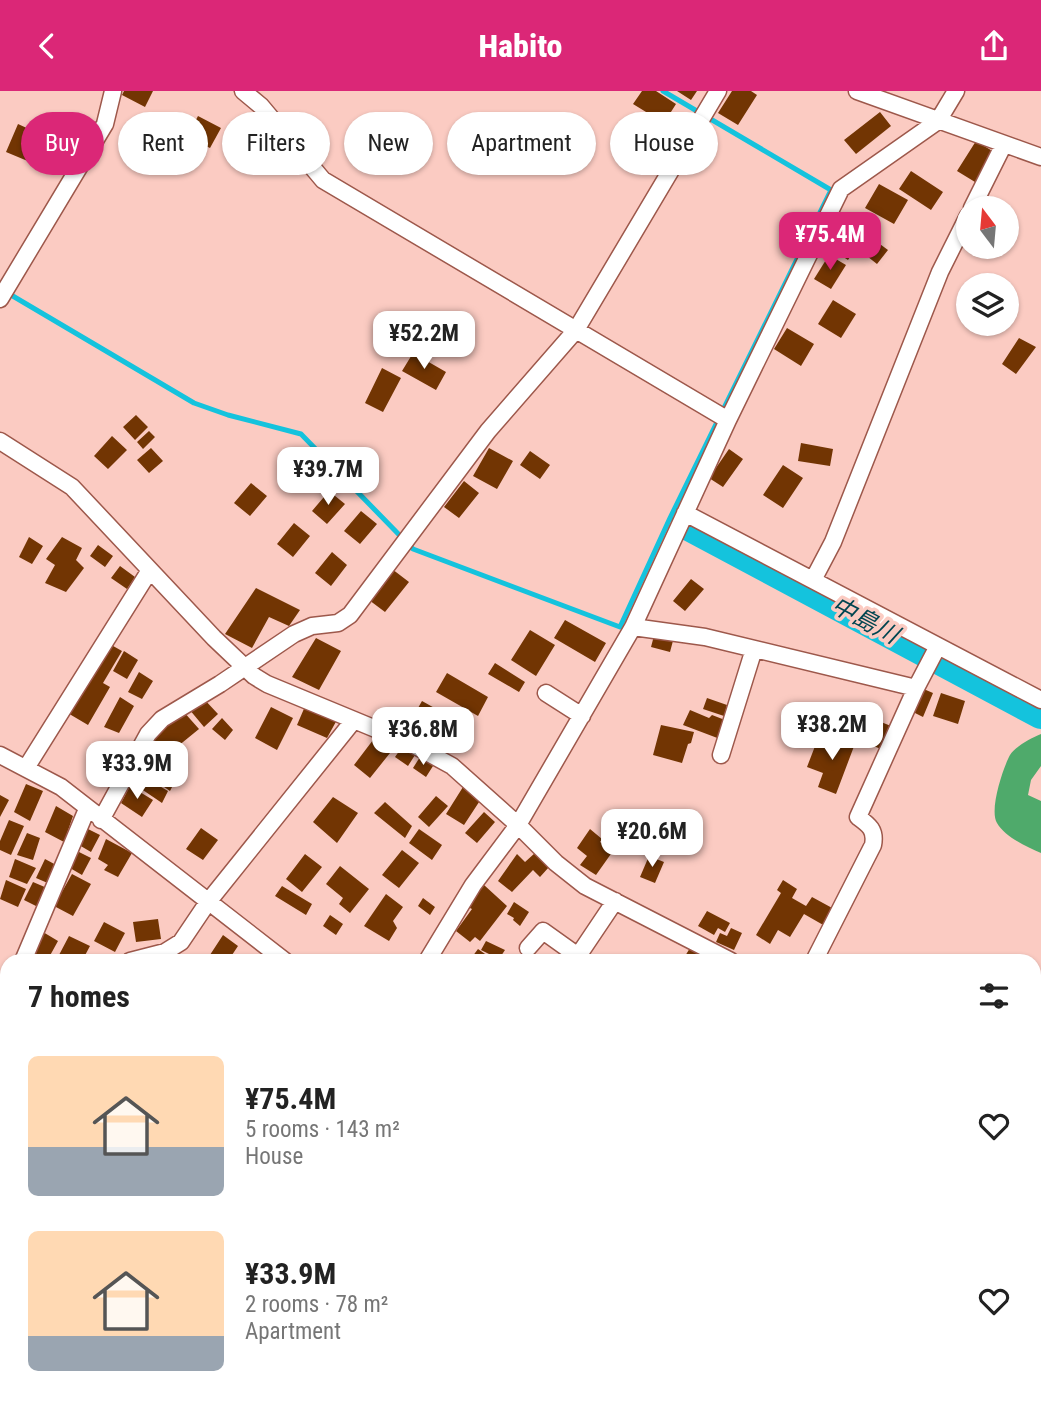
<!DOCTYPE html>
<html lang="en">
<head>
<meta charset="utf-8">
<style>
  :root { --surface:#fff; --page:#f6f6f6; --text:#222; --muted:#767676; --accent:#db2777 }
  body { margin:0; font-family:"Roboto Condensed","Noto Sans JP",sans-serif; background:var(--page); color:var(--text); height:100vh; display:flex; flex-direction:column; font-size:26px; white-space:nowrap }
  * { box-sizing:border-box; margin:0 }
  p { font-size:23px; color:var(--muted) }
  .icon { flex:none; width:38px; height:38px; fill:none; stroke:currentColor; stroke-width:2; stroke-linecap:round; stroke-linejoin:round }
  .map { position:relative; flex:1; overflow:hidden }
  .sheet { position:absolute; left:0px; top:863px; width:1041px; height:450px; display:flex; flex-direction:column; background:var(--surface); border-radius:21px 21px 0 0; box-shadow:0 2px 5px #0004 }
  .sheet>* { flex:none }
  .hud { position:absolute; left:21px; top:21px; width:999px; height:63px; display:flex; gap:14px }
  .needle { width:46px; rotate:344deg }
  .controls { position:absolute; left:956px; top:105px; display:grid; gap:14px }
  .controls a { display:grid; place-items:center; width:63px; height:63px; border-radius:50%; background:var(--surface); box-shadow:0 2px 5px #0004; font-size:35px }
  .price { position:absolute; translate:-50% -60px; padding:0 16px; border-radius:14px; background:#fff; color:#222; font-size:23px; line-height:46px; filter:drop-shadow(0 2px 4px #0008) }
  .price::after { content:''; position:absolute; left:50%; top:42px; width:21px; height:16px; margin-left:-10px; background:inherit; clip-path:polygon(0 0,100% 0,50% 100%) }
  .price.selected { background:var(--accent); color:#fff }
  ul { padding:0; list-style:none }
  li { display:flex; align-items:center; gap:21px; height:175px; padding:0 28px }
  li span { display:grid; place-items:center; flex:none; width:196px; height:140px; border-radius:10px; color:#555 }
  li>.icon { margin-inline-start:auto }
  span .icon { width:84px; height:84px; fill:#fffc; stroke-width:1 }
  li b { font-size:30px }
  h2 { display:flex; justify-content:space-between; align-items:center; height:84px; padding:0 28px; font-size:30px }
  .tag { padding:0 24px; border-radius:32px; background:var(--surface); box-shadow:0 2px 5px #0004; font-size:24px; line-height:63px }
  .tag.selected { background:var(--accent); color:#fff }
  header { display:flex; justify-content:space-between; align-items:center; height:91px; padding:0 28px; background:var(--accent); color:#fff; font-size:32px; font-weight:800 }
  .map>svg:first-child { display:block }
  .forest { fill:#4faa6b }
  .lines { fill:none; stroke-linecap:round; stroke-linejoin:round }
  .stream { stroke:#14c3dd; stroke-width:5 }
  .river { stroke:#14c3dd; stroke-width:30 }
  .building { fill:#723503 }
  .minor-casing { stroke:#9d584b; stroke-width:19 }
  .minor { stroke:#fff; stroke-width:16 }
  .labels { text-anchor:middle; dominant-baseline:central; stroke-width:7; stroke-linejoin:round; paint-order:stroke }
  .water-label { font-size:24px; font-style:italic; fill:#004550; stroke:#fbcbc2 }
</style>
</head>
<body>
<header><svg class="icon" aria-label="back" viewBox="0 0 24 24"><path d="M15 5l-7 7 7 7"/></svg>Habito<svg class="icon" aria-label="share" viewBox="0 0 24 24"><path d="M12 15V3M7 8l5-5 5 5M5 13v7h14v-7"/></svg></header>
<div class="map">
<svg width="1041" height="1312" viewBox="0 0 1041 1312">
  <rect width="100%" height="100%" fill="#fbcbc2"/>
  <!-- forest -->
  <path class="forest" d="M 1041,643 L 1041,675 L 1031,689 L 1028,704 L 1041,710 L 1041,762 C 1027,756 1005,746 997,732 C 989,719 1003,677 1010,664 C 1016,655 1031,647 1041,643 Z"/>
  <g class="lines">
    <!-- stream -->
    <path class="stream" d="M 663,0 L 831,99 L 670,427
      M 6,201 L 194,312 L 228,324 L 301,343 L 413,458 L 620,536 L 670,427 L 689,435"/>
    <!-- river -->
    <path class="river" d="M 689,435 L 1041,623"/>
  </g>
  <!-- building -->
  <path class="building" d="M 124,0 L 153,0 L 145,16 L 122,4 Z
    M 642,0 L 656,0 L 676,13 L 664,32 L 633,13 Z
    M 677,0 L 697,0 L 691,9 Z
    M 732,0 L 751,0 L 757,4 L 738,34 L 718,22 Z
    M 880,21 L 891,35 L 856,63 L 844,49 Z
    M 162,25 L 184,35 L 167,70 L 146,60 Z
    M 198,25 L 221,37 L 210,57 L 187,46 Z
    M 18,33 L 42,44 L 30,71 L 6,61 Z
    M 976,50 L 994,61 L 975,91 L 957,80 Z
    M 911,80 L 943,101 L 931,119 L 899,98 Z
    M 879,93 L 908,109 L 894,133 L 865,117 Z
    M 839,140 L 858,153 L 848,169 L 828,156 Z
    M 873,148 L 888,159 L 877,173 L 863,162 Z
    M 829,164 L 846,174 L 831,198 L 814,188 Z
    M 833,209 L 856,223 L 841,247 L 818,233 Z
    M 787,237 L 814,253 L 801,275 L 774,258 Z
    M 1019,247 L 1036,256 L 1016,283 L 1002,273 Z
    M 413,262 L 446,281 L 436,299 L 402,280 Z
    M 382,277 L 401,287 L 383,321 L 365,312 Z
    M 136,324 L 148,336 L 135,349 L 123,336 Z
    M 149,340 L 155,346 L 143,358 L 137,351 Z
    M 112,345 L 127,359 L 108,378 L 94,365 Z
    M 801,352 L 833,358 L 830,375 L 798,370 Z
    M 151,357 L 163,370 L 149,382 L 137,369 Z
    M 489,357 L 513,370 L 497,398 L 473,385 Z
    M 729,358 L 743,368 L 723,396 L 709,387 Z
    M 530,360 L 550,374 L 540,388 L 520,374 Z
    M 783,374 L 803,387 L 783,417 L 763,404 Z
    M 464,390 L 479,402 L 459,427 L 444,416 Z
    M 251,392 L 267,405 L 250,425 L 234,412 Z
    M 329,400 L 345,413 L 327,433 L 312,420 Z
    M 361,420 L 377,433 L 360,453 L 344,440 Z
    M 294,432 L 310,445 L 293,466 L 277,453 Z
    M 29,446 L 43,455 L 32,473 L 19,466 Z
    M 62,446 L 82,457 L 76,469 L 84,477 L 66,501 L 45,492 L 55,474 L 46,468 Z
    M 98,454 L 113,465 L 105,476 L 90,465 Z
    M 332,461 L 347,474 L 331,495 L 315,482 Z
    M 120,475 L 135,486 L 127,498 L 111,487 Z
    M 392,478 L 409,491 L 385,521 L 369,509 Z
    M 691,488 L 704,498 L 685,520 L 673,510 Z
    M 256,497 L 300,519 L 289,535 L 269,526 L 252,557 L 225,543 Z
    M 565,529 L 606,552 L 595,571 L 554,547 Z
    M 530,539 L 555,554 L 536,585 L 511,569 Z
    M 655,541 L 674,546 L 670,561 L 651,556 Z
    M 316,547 L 341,560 L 319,599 L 292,586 Z
    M 106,551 L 122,560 L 103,592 L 110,596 L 88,634 L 66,621 Z
    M 124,560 L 138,569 L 127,588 L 113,580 Z
    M 495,572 L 525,591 L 519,601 L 488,583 Z
    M 139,581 L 153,590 L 142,608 L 128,601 Z
    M 447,582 L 488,606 L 478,625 L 436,601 Z
    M 919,596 L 933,602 L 923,626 L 909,619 Z
    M 941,602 L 965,610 L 958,633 L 933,625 Z
    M 120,606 L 134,615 L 119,642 L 104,636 Z
    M 203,607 L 218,623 L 204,636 L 189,618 Z
    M 707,607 L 727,614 L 724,625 L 703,618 Z
    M 422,610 L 447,624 L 431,652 L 406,638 Z
    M 306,613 L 338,627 L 327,647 L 297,634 Z
    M 271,616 L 293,627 L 277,659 L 255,647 Z
    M 690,619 L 709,627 L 712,624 L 725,629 L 720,648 L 683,634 Z
    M 183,620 L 199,638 L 172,660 L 167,653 L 158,660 L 148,647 Z
    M 222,627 L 233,639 L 225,649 L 212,638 Z
    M 876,629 L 891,635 L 881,658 L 866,652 Z
    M 661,634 L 694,641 L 691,652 L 688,653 L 682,672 L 653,664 Z
    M 841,644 L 856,650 L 836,703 L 818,696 L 823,682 L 807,676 L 817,650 L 836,657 Z
    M 373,649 L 390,662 L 370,687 L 354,674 Z
    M 402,656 L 415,664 L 408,675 L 395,666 Z
    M 420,666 L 433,675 L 426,686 L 413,677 Z
    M 148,671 L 176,688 L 170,700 L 142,681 Z
    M 139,683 L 168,700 L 162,712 L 134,693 Z
    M 26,693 L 43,700 L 30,730 L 14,721 Z
    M 130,695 L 153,709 L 142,726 L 121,712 Z
    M 463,696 L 481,708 L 464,734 L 446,723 Z
    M 0,704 L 9,709 L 0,726 Z
    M 436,705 L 448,715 L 429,736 L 418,726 Z
    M 333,706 L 358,722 L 337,752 L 313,731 Z
    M 385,711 L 412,735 L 405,747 L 374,722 Z
    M 56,715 L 73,725 L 64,751 L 45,741 Z
    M 484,721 L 495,731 L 477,752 L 465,742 Z
    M 9,729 L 24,735 L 11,764 L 0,759 L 0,750 Z
    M 613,734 L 651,747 L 646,763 L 608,749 Z
    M 201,737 L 218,749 L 203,769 L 186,758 Z
    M 88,738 L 100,744 L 91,761 L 79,754 Z
    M 419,738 L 442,754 L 432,769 L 409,752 Z
    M 590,738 L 602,748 L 600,751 L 613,760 L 596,784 L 580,774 L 587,765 L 577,757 Z
    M 27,742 L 40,747 L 33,769 L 17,764 Z
    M 106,748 L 132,762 L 118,786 L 104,779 L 108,774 L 98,768 Z
    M 402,759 L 419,772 L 399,797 L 382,784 Z
    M 79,761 L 91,767 L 82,784 L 70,777 Z
    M 535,762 L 549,776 L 540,786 L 533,779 L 512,801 L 498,790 L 517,763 L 525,771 Z
    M 305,763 L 322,776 L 302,801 L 286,788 Z
    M 649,765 L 664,771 L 655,792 L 640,786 Z
    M 15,768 L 36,777 L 27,793 L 9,786 Z
    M 45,768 L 58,775 L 50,793 L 36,787 Z
    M 340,775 L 369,798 L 350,822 L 339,813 L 343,807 L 326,793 Z
    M 72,783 L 91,793 L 73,825 L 54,815 Z
    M 6,789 L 26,798 L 18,816 L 0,808 Z
    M 783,789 L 797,798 L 792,807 L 806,815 L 812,806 L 834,818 L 825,835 L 804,823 L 790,846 L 778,839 L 770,853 L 756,844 L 781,802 L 777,799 Z
    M 33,791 L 47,797 L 38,816 L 24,809 Z
    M 484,794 L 507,815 L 480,850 L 475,846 L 470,851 L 456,840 L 472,818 L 466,815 Z
    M 282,795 L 312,813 L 306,824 L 275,805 Z
    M 386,803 L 403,816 L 393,830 L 397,837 L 389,850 L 364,835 Z
    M 423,807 L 435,816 L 430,824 L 418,815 Z
    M 514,811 L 529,821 L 520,835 L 513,829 L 514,827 L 507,823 Z
    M 707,820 L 730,832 L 725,841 L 718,837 L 714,844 L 698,835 Z
    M 330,824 L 343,833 L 336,844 L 323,835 Z
    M 158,828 L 161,848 L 136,851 L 133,831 Z
    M 104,831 L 125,842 L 115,861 L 94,850 Z
    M 731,837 L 742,842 L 734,859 L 716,851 L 720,842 L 727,845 Z
    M 43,841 L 58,850 L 47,870 L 31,870 Z
    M 223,844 L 238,855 L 228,870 L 206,870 Z
    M 69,845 L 90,855 L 82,870 L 71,870 L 59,864 Z
    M 486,850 L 505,859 L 499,868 L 481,859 Z
    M 690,857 L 710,870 L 682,870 Z
    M 478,858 L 495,870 L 469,870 Z
    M 0,916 L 7,920 L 7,939 L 0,948 Z
    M 1034,957 L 1041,960 L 1041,979 L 1034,977 Z
    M 7,990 L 7,1018 L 0,1014 L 0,1002 Z
    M 1034,1006 L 1041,1008 L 1041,1056 L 1035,1078 Z
    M 1041,1105 L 1041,1126 L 1034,1123 Z
    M 1034,1128 L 1041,1131 L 1034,1150 Z
    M 1041,1146 L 1041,1175 L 1034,1172 L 1034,1161 Z
    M 7,1158 L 7,1178 L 0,1174 Z
    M 0,1180 L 7,1183 L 7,1204 L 0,1218 Z
    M 1034,1189 L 1041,1192 L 1041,1212 L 1037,1211 L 1034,1217 Z
    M 228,1306 L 246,1306 L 242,1312 L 224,1312 Z
    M 272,1306 L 298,1306 L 294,1312 L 268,1312 Z
    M 327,1306 L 359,1306 L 363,1308 L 361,1312 L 323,1312 Z
    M 517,1306 L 536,1306 L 541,1309 L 539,1312 L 513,1312 Z
    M 715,1306 L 741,1306 L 736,1312 L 711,1312 Z
    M 779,1306 L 801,1306 L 797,1312 L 787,1312 Z
    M 820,1306 L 852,1306 L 854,1307 L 850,1312 L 815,1312 Z
    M 959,1306 L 994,1306 L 990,1312 L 984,1312 L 978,1308 L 975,1312 L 954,1312 Z
    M 1003,1306 L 1012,1306 L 1021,1312 L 998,1312 Z"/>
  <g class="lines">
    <!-- minor casing -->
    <g class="minor-casing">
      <path id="minor" d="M 243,0 L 261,15 L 323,89 L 728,329
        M 857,0 L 1041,66
        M 972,117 L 1004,53
        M 0,208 L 105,33 L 113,0
        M 0,350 L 72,396 L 214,547 L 254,585 L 267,593 L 412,653 L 452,675 L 518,734 L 556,772 L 585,795 L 731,870
        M 685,422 L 1041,609
        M 813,489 L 833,451 L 940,181 L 968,125
        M 633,536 L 705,546 L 916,597
        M 546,602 L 582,625
        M 0,664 L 61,696 L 285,870
        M 721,664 L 754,558
        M 26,677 L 150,479
        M 101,729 L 148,643 L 162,628 L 220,593 L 294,543 L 312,535 L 338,532 L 350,524 L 488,340 L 576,239 L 718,0
        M 528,857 L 543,840 L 578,865 L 615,810
        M 23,870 L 87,718
        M 130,870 L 165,861 L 181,851 L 208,811 L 354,629
        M 427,870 L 473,794 L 518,734 L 633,536 L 728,329 L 841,98 L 938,30 L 956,0
        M 814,870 L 873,754 C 876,739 869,734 858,726 L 916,597 L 938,555
        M 0,901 L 7,899
        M 1034,988 L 1041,991
        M 0,1024 L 7,1028
        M 0,1241 L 7,1245
        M 107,1306 L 118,1312
        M 475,1306 L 485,1312
        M 877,1306 L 886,1312
        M 149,1312 L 152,1306
        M 256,1312 L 260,1306
        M 378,1312 L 381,1306
        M 809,1312 L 814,1306"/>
    </g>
    <!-- minor -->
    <use href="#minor" class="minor"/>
  </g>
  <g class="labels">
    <!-- water labels -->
    <g class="water-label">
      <text transform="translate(865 529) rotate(28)">中島川</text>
    </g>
  </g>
</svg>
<div class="controls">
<a><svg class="needle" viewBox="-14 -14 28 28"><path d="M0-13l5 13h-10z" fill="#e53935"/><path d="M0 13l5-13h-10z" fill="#767676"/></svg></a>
<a><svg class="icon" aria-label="layers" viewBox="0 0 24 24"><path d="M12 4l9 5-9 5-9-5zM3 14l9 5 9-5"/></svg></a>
</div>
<b class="price selected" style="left:830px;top:181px">¥75.4M</b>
<b class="price" style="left:424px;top:280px">¥52.2M</b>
<b class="price" style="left:328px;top:416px">¥39.7M</b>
<b class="price" style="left:832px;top:671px">¥38.2M</b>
<b class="price" style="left:423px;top:676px">¥36.8M</b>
<b class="price" style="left:137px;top:710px">¥33.9M</b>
<b class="price" style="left:652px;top:778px">¥20.6M</b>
<div class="hud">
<a class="tag selected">Buy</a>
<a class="tag">Rent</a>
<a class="tag">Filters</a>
<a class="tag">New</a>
<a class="tag">Apartment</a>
<a class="tag">House</a>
</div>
<section class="sheet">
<h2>7 homes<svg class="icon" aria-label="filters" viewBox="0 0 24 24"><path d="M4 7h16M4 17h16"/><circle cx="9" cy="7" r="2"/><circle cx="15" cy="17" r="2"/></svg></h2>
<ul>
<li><span style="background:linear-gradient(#ffd9b3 65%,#9aa5b1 0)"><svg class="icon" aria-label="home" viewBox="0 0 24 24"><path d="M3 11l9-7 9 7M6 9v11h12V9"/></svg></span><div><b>¥75.4M</b><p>5 rooms · 143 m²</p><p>House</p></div><svg class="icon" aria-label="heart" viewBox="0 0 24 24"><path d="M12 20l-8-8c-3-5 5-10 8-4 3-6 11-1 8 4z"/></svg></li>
<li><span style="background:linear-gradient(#ffd9b3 75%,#9aa5b1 0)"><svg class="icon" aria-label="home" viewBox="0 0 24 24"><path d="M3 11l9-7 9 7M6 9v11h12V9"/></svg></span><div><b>¥33.9M</b><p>2 rooms · 78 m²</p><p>Apartment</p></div><svg class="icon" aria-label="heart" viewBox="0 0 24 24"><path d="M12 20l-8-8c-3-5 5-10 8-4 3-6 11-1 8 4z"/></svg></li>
</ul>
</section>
</div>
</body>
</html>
